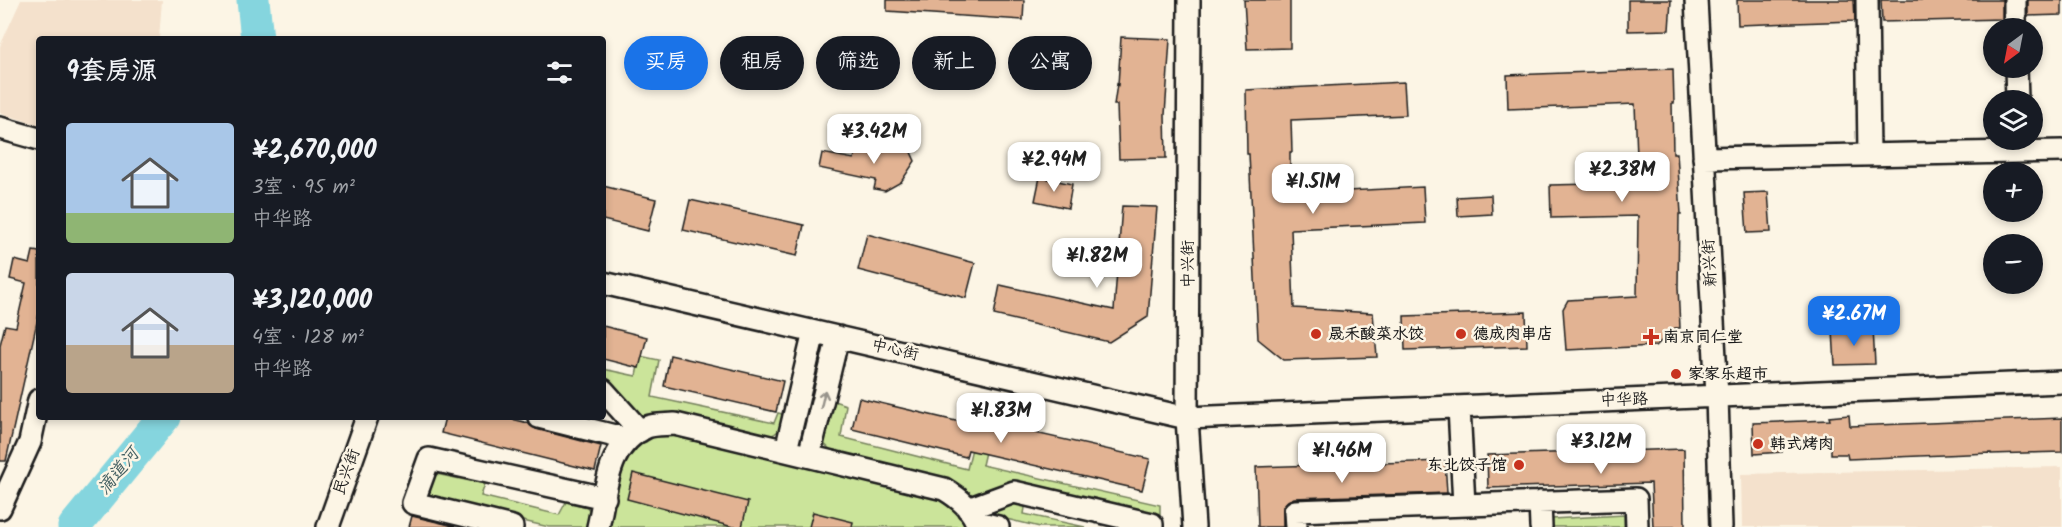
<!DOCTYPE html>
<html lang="zh">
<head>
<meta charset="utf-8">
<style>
  :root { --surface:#171b24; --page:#242831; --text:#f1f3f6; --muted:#9ea1a6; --accent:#1a73e8 }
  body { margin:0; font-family:Kalam,"LXGW WenKai TC",sans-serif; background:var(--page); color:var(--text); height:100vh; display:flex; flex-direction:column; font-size:22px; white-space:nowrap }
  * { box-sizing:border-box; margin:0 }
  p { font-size:20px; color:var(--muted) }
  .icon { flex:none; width:33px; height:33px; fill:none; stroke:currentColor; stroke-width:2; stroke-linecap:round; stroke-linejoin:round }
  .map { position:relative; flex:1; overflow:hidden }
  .panel { position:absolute; left:36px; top:36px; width:570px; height:384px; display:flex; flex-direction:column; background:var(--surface); border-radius:6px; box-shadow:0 3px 9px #0003 }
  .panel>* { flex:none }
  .hud { position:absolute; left:624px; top:36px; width:570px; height:54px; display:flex; gap:12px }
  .needle { width:39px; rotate:212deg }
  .controls { position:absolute; left:1983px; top:18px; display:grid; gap:12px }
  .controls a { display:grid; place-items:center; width:60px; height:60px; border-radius:50%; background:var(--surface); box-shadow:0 3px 9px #0003; font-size:30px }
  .price { position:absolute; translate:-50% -51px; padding:0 14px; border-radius:12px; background:#fff; color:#222; font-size:20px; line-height:39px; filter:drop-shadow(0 2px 3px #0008) }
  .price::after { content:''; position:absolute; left:50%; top:36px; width:18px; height:14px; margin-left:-9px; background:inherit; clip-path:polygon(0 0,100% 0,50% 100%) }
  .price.current { background:var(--accent); color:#fff }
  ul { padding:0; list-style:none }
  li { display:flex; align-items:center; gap:18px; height:150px; padding:0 30px }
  li span { display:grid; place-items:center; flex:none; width:168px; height:120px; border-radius:6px; color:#555 }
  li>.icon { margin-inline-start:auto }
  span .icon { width:72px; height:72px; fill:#fffc; stroke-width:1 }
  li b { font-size:26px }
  h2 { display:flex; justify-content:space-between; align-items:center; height:72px; padding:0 30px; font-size:26px }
  .tag { padding:0 21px; border-radius:27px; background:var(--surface); box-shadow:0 3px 9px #0003; font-size:21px; line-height:54px }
  .tag.current { background:var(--accent); color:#fff }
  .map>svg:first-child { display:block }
  .built { fill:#f4e1cc }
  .green { fill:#cbe49a; stroke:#74805b; stroke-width:1.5 }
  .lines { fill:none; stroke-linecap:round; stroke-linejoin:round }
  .river { stroke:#85d5de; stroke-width:33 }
  .building { fill:#e2b393; stroke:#1c1c1c; stroke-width:1.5 }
  .minor-casing { stroke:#1c1c1c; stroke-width:26 }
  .minor { stroke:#fcf5e5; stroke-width:21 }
  .oneway { stroke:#97938b }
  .poi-dot { fill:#c8321e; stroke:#fcf5e5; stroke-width:2 }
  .labels { text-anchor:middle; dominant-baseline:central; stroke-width:5; stroke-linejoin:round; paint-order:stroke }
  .street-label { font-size:16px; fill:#1c1c1c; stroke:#fcf5e5 }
  .poi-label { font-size:16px; font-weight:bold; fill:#1c1c1c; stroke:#fcf5e5; text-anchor:start }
  .water-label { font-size:18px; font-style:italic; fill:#415d60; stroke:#fcf5e5 }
</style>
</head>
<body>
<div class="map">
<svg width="2062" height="527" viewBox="0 0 2062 527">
  <rect width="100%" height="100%" fill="#fcf5e5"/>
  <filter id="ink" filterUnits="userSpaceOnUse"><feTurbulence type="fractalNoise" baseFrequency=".0167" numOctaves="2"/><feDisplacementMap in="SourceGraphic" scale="12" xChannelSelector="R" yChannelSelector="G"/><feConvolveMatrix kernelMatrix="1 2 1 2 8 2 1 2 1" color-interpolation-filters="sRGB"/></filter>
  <g filter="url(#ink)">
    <!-- built -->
    <path class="built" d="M 21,0 L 162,0 L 159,39 L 39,39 L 39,125 L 0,113 L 0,46 Z
      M 2062,467 L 2062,527 L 1742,527 L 1741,474 Z"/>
    <!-- green -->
    <path class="green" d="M 640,356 L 659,360 L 652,397 L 774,423 L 778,413 L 786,415 C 783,427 780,432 768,437 L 644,419 L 603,380 L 603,369 L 636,376 Z
      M 831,400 L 846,405 L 841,437 L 967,469 L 975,436 L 988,439 L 982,465 L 1160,505 L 1160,517 L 1021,485 L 974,499 L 946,481 L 832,451 L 821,441 Z
      M 668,435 L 935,495 L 952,505 L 967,527 L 608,527 C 614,501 620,446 649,437 C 655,435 662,436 668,435 Z
      M 431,473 L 485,484 L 481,496 L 559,515 L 566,502 L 587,507 L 590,511 L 587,527 L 549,527 L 432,500 L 426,495 Z
      M 1026,502 L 1024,514 L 1085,527 L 1040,527 L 990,515 L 988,509 Z
      M 1624,515 L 1624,527 L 1551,527 L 1551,519 Z"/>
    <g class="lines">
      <!-- river -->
      <path class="river" d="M 253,0 L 257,39
        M 74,527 L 164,417"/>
    </g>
    <!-- building -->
    <path class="building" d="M 887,0 L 1024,0 L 1023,20 L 887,11 Z
      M 1244,0 L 1290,0 L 1290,48 L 1247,49 Z
      M 1628,0 L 1671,0 L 1669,30 L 1628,31 Z
      M 1737,0 L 1854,0 L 1855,21 L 1738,25 Z
      M 1881,0 L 2002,0 L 2002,19 L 1882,22 Z
      M 2028,0 L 2062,0 L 2062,15 L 2028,16 Z
      M 1121,37 L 1170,39 L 1165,115 L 1166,158 L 1119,159 L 1117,105 L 1114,105 L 1117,84 L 1118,85 Z
      M 1673,69 L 1674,103 L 1672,103 L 1673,153 L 1677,153 L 1681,214 L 1679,214 L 1678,287 L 1680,328 L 1675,328 L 1656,346 L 1566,350 L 1563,309 L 1568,300 L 1637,296 L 1638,216 L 1551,218 L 1550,185 L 1638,183 L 1635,104 L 1508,109 L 1507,75 Z
      M 1404,82 L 1406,115 L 1291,120 L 1292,152 L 1290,152 L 1290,194 L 1423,187 L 1425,223 L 1291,229 L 1294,308 L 1373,313 L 1377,357 L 1284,360 L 1258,339 L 1249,154 L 1247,154 L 1246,90 Z
      M 869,142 L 910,150 L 915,161 L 901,182 L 885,191 L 874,189 L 876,180 L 819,168 L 822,153 L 854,159 L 856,150 L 867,152 Z
      M 1040,177 L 1072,184 L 1068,208 L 1035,201 Z
      M 603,186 L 656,199 L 648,231 L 603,220 Z
      M 1768,192 L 1771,232 L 1747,233 L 1744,193 Z
      M 1491,195 L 1492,214 L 1458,216 L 1457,197 Z
      M 690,200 L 804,225 L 797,256 L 683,230 Z
      M 1122,206 L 1157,207 L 1148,317 L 1109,342 L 994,315 L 1000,285 L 1114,310 Z
      M 867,234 L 975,263 L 966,298 L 858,270 Z
      M 33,251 L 39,252 L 39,313 L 6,461 L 0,461 L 0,345 L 5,325 L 16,327 L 26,283 L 10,279 L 14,260 L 30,264 Z
      M 1526,312 L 1527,346 L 1405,350 L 1404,316 Z
      M 603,326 L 647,337 L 639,368 L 603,359 Z
      M 1873,329 L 1875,364 L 1835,365 L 1833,331 Z
      M 670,355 L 783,381 L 776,412 L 664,386 Z
      M 859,398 L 998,431 L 1000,425 L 1150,459 L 1142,490 L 968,450 L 966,457 L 852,429 Z
      M 1849,415 L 1850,426 L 2062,418 L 2062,452 L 1991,454 L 1991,453 L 1848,459 L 1847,454 L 1831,454 L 1831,440 L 1782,443 L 1782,452 L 1754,454 L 1753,423 L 1830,420 L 1829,417 Z
      M 445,417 L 504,417 L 528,423 L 536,429 L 601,446 L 595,471 L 441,433 Z
      M 1684,449 L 1685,527 L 1653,527 L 1651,483 L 1488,488 L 1487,455 Z
      M 1445,461 L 1447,493 L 1294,498 L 1288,501 L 1283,506 L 1283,527 L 1258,527 L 1256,467 Z
      M 633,473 L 748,502 L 742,527 L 733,527 L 627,499 Z
      M 813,512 L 853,522 L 852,527 L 809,527 Z
      M 412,516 L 454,526 L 454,527 L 409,527 Z"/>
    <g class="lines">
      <!-- minor casing -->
      <g class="minor-casing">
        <path id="minor" d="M 1189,0 L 1187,418 L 1194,527
          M 1696,0 L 1717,396 L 1721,527
          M 1867,0 L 1869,155
          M 2015,0 L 2015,28
          M 2016,68 L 2017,100
          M 0,128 L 39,139
          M 1704,158 L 2062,151
          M 603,283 L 1187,418 L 2062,382
          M 603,390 L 640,431
          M 1459,407 L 1464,505
          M 539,417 L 627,439
          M 786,450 L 814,332
          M 809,456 L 838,337
          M 1540,502 L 1541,527
          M 0,508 L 30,442 L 39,400
          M 968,509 L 1014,492 L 1152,524 L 1152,527
          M 977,522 L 998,527
          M 328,527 L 367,417
          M 512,527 L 413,503 L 429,459 L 605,498
          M 598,527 C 607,489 606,445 647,427 C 655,424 666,425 675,424 L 944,489 C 959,498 973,509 978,527
          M 1296,527 L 1295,511 L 1636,499 L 1637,527"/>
      </g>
      <!-- minor -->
      <use href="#minor" class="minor"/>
    </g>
    <!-- one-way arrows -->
    <defs><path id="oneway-shaft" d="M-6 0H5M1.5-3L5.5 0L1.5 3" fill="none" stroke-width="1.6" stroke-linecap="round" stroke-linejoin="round" transform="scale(1.5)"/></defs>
    <use class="oneway" href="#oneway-shaft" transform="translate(823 399) rotate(-77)"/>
  </g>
  <!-- markers -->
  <g class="poi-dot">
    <circle cx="1316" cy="334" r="6"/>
    <circle cx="1461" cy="334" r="6"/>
    <path d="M1648 328h6v6h6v6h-6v6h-6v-6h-6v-6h6z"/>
    <circle cx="1676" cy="374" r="6"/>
    <circle cx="1758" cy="444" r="6"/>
    <circle cx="1519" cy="465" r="6"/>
  </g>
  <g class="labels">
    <!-- street labels -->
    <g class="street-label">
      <text transform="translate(1710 263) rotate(-93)">新兴街</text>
      <text transform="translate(1188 264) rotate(-90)">中兴街</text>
      <text transform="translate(895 350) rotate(13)">中心街</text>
      <text transform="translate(1624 400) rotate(-2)">中华路</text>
      <text transform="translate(347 472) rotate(-70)">民兴街</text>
    </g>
    <!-- poi labels -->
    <g class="poi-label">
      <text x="1328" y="334">晟禾酸菜水饺</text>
      <text x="1473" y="334">德成肉串店</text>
      <text x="1663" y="337">南京同仁堂</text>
      <text x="1688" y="374">家家乐超市</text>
      <text x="1770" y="444">韩式烤肉</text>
      <text x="1507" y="465" text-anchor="end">东北饺子馆</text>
    </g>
    <!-- water labels -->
    <g class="water-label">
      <text transform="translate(119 472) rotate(-51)">滴道河</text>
    </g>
  </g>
</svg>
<div class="controls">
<a><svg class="needle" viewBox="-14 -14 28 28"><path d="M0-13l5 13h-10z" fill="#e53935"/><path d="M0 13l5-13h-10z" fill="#9ea1a6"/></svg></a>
<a><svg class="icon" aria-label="layers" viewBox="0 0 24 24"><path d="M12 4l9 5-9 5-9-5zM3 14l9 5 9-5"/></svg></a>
<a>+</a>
<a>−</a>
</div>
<b class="price" style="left:874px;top:165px">¥3.42M</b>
<b class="price" style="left:1054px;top:193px">¥2.94M</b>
<b class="price" style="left:1622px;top:203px">¥2.38M</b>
<b class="price" style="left:1313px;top:215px">¥1.51M</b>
<b class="price" style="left:1097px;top:289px">¥1.82M</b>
<b class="price current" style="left:1854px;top:347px">¥2.67M</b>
<b class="price" style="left:1001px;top:444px">¥1.83M</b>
<b class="price" style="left:1601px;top:475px">¥3.12M</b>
<b class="price" style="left:1342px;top:484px">¥1.46M</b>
<div class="hud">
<a class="tag current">买房</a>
<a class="tag">租房</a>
<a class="tag">筛选</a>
<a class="tag">新上</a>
<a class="tag">公寓</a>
</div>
<section class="panel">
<h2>9套房源<svg class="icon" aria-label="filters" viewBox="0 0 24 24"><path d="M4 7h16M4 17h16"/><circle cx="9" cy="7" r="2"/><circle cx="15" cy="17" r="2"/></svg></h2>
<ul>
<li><span style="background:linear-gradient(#a9c7e8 75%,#8fb573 0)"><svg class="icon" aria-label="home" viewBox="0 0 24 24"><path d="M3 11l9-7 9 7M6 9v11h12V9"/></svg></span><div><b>¥2,670,000</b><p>3室 · 95 m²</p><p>中华路</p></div></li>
<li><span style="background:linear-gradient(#c9d6e8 60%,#b9a48a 0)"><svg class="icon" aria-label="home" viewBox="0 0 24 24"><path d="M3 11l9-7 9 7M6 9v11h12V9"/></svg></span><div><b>¥3,120,000</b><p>4室 · 128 m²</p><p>中华路</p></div></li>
</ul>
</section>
</div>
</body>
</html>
